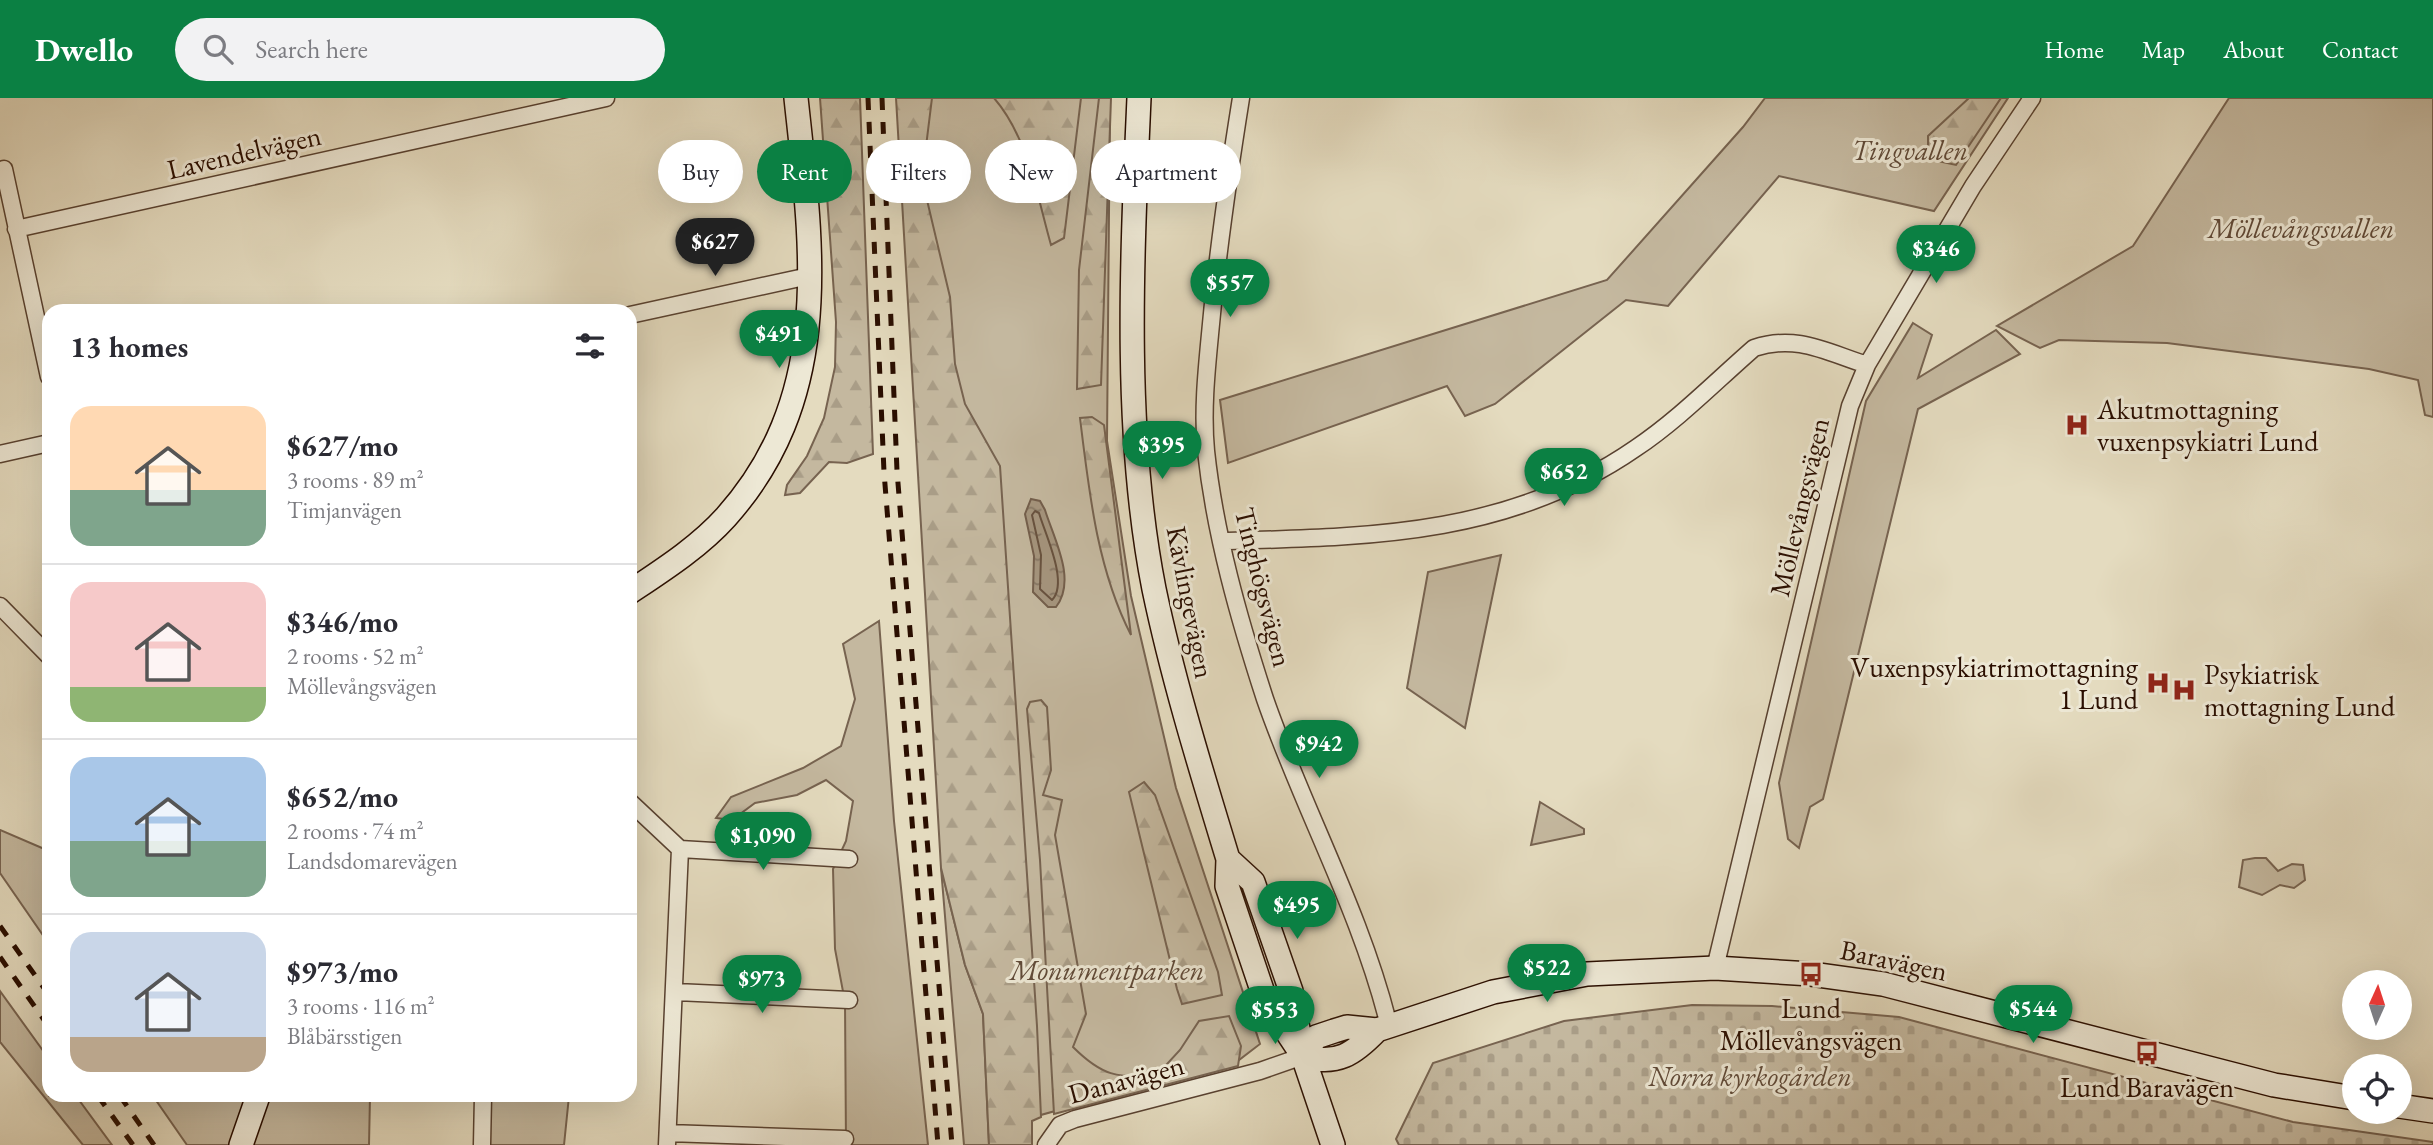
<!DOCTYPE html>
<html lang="en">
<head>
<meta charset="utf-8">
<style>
  :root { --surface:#fff; --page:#f2f2f3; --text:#2b2b33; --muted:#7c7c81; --line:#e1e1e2; --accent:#0b8043 }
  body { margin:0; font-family:"EB Garamond",serif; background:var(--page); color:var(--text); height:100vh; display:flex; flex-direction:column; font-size:26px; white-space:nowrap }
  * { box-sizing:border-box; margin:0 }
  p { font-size:23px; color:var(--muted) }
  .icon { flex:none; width:38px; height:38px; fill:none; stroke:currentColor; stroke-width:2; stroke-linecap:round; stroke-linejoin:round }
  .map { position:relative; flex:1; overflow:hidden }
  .details { position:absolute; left:42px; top:206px; width:595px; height:798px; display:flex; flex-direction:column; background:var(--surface); border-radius:21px; box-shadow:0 7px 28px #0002 }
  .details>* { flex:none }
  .hud { position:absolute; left:658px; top:42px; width:665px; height:63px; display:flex; gap:14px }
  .needle { width:46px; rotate:3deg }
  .controls { position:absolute; left:2342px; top:872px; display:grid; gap:14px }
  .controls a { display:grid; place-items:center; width:70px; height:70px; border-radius:50%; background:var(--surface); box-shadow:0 7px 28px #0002; font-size:35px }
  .price { position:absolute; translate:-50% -60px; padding:0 16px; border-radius:24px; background:var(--accent); color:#fff; font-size:23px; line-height:46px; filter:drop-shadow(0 2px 4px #0008) }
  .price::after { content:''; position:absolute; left:50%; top:42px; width:21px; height:16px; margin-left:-10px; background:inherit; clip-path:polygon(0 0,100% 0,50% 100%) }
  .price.current { background:#222; color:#fff }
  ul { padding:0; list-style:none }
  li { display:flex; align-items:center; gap:21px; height:175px; padding:0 28px }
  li+li { border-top:2px solid var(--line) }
  li span { display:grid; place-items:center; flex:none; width:196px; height:140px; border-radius:21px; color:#555 }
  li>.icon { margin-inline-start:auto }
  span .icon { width:84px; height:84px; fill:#fffc; stroke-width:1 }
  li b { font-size:30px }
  h2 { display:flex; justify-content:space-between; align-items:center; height:84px; padding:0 28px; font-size:30px }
  .chip { padding:0 24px; border-radius:32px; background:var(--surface); box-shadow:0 7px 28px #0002; font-size:24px; line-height:63px }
  .chip.current { background:var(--accent); color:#fff }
  header { display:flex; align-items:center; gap:42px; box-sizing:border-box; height:98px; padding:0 35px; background:var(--accent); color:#fff }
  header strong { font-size:33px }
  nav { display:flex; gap:38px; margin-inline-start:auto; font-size:24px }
  .search { width:490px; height:63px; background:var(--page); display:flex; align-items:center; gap:18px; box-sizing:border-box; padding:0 24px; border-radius:38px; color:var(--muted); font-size:26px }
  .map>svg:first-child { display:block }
  .green { fill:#c4b89f; stroke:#776350; stroke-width:2 }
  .forest { fill:url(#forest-firs); stroke:#776350; stroke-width:2 }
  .cemetery { fill:url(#cemetery-stones); stroke:#776350; stroke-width:2 }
  .water { fill:url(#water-ripples); stroke:#745f4c; stroke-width:2 }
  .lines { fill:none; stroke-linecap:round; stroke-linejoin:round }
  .shore { stroke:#68523f; stroke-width:2 }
  .street-casing { stroke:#584130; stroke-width:19 }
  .secondary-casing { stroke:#2a0e00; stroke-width:26 }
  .street { stroke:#ede8d5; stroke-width:16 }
  .secondary { stroke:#ede8d5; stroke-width:23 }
  .rail { stroke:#2a0e00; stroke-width:5; stroke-dasharray:12 12; stroke-linecap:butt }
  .labels { text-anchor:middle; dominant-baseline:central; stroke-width:6; stroke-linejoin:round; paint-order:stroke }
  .park-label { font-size:28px; font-style:italic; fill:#604a38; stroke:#ede8d5 }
  .street-label { font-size:28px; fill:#2a0e00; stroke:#ede8d5 }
  .poi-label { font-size:28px; fill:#2a0e00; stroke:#ede8d5; text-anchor:start }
</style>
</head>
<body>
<header>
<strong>Dwello</strong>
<div class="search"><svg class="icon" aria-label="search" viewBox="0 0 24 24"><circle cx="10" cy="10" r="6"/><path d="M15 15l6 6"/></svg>Search here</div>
<nav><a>Home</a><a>Map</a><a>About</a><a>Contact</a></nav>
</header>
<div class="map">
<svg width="2433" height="1047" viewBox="0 0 2433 1047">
  <defs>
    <pattern id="forest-firs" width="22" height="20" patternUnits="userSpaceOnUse" patternTransform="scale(1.75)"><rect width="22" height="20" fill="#c4b89f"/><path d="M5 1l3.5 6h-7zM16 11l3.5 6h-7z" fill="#a99d87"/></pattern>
    <pattern id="cemetery-stones" width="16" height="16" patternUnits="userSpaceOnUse" patternTransform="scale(1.75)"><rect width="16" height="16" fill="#c4b89f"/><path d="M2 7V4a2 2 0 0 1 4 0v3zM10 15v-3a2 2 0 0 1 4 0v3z" fill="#a99d87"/></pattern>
    <pattern id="water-ripples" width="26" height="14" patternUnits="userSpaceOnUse" patternTransform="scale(1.75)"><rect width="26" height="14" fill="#a5957e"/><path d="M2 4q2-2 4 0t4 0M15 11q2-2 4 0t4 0" fill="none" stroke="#877865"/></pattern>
  </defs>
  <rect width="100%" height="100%" fill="#e4dbbf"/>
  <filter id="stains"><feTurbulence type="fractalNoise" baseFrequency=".00286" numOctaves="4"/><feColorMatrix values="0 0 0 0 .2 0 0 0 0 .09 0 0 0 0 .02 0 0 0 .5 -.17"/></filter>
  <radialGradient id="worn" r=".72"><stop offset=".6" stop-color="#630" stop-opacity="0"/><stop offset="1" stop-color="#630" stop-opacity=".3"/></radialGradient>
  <!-- green -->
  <path class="green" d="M 904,0 L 1110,0 L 1107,343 L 1131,498 L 1176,690 L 1260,946 L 1239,962 L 1001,1028 Z
    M 1765,0 L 2008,0 L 1934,113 L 1779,78 L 1668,208 L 1626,202 L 1495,306 L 1465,318 L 1447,288 L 1228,365 L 1220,302 L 1607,182 L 1743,29 Z
    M 2229,0 L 2433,0 L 2433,319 L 2425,317 L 2418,282 L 2369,271 L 2167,245 L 2059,242 L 2040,250 L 1997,228 L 2133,148 Z
    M 1913,225 L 1932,237 L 1918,280 L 1996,232 L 2020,256 L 1918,311 L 1823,701 L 1810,709 L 1799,750 L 1788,741 L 1779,685 L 1866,303 Z
    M 1501,457 L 1465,630 L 1407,590 L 1428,474 Z
    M 879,523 L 894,723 L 928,1047 L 846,1047 L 845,904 L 835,851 L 833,771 L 846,743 L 853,703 L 826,682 L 797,697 L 755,705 L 732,722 L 716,720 L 731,699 L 803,670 L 841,648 L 855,601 L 843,546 Z
    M 1540,704 L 1584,731 L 1584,736 L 1531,747 Z
    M 0,732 L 49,753 L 49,846 L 0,775 Z
    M 2255,760 L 2266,760 L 2278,773 L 2292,766 L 2303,767 L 2305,782 L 2294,790 L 2280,787 L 2262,797 L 2239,789 L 2243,762 Z
    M 941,770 L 965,867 L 983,916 L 989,1047 L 964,1047 Z
    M 0,893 L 49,961 L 49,998 L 76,998 L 112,1047 L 83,1047 L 0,944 Z
    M 153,998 L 370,998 L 369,1047 L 187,1047 Z
    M 483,998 L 569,998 L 564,1047 L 482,1047 Z"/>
  <!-- forest -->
  <path class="forest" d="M 820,0 L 860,0 L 873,356 L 847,365 L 829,364 L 800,395 L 785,397 L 787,387 L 807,358 L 824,320 L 835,269 L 836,224 Z
    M 896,0 L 932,0 L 922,81 L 950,199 L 955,266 L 965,306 L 1000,368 L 1037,928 L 1041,1019 L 1032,1023 L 1032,1047 L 989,1047 L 983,916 L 965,867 L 941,770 Z
    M 994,0 L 1081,0 L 1064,140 L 1051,147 C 1037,98 1028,39 994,0 Z
    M 1099,0 L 1111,0 L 1101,287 L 1077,291 L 1079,172 Z
    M 1969,0 L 2001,0 L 1956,67 L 1928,61 L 1928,38 Z
    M 1092,319 L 1104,327 L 1131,537 C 1097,471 1089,393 1080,320 Z
    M 1041,602 L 1047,609 L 1051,672 L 1043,697 L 1062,702 L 1055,737 L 1086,916 L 1073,949 C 1102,978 1117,980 1156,978 L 1180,952 L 1199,923 L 1229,918 L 1241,948 L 1238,968 L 1054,1016 L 1040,762 L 1027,611 L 1030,604 Z
    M 1144,684 L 1155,697 L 1218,874 L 1222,897 L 1182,906 L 1177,891 L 1129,694 Z"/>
  <!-- cemetery -->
  <path class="cemetery" d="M 1692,907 L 1772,908 L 1899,919 L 2293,1024 L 2433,1044 L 2433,1047 L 1399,1047 L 1396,1041 L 1433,965 L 1564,923 Z"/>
  <!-- water -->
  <path class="water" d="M 1031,401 L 1040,403 L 1045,412 C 1054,441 1077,482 1056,509 L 1048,509 L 1033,494 L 1034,458 L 1025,416 Z"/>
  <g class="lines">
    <!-- shore -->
    <path class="shore" d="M 1035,413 L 1039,415 C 1045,436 1069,485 1052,502 L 1040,491 L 1041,457 L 1032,417 Z"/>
    <!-- street casing -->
    <g class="street-casing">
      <path id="street" d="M 1241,0 C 1229,75 1218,150 1211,226 C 1207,268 1202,311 1206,353 C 1215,437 1239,521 1265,601 C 1303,711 1361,814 1389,928
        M 4,71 L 49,279
        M 16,131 L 606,0
        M 630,217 L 809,178
        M 0,356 L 49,345
        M 1222,443 C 1369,439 1509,438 1636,350 C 1678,322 1716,283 1754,250 C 1797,236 1826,254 1867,267
        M 0,508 L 49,558
        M 630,704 L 680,751 L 667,1047
        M 680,751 L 849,761
        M 1715,870 L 1850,308 L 1867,267 L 1973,88 L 2032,0
        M 676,894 L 849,902
        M 668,1035 L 845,1041
        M 482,1047 L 483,998
        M 1046,1047 L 1060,1027 L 1075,1021 L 1260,973 L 1303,958"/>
    </g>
    <!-- secondary casing -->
    <g class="secondary-casing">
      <path id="secondary" d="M 1139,0 C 1132,159 1123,334 1154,491 C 1173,582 1201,672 1228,761 L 1227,788 L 1265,901 L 1303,958
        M 630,494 C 663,472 699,449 726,419 C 835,297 812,150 796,0
        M 1228,761 L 1253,784 L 1291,893 L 1303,958 L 1333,1047
        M 1303,958 L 1316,939 L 1334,933 L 1347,929 L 1377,932 L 1493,894 L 1587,876 L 1715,870 L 1811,876 L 1883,886 L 2274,987 L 2354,1000
        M 1303,958 C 1337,968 1354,956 1377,932
        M 2399,1008 L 2433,1013
        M 241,1047 L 258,998"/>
    </g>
    <!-- street -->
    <use href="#street" class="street"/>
    <!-- secondary -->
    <use href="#secondary" class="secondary"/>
    <!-- rail -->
    <path class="rail" d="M 868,0 L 884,374 L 938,1047
      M 882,0 L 897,373 L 952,1047
      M 0,828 L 49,897
      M 0,859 L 49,929
      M 98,998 L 133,1047
      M 120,998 L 154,1047"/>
  </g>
  <!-- icons -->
  <defs>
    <g id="hospital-bare" transform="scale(1.89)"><path d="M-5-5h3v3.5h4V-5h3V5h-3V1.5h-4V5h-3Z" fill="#8f2418" stroke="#ede8d5" stroke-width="2.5" paint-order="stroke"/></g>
    <g id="bus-bare" transform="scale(1.89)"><path d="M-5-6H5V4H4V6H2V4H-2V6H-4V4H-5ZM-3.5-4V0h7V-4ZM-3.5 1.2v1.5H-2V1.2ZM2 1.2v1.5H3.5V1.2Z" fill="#8f2418" stroke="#ede8d5" stroke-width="2.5" paint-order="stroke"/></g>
  </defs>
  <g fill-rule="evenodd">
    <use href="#hospital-bare" x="2077" y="327"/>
    <use href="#hospital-bare" x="2158" y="585"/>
    <use href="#hospital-bare" x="2184" y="592"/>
    <use href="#bus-bare" x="1811" y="876"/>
    <use href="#bus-bare" x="2147" y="955"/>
  </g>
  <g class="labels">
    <!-- park labels -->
    <g class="park-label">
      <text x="1910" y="52">Tingvallen</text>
      <text x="2301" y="130">Möllevångsvallen</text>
      <text x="1107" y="872">Monumentparken</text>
      <text x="1750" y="978">Norra kyrkogården</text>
    </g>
    <!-- street labels -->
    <g class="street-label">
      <text transform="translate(244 54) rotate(-13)">Lavendelvägen</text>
      <text transform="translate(1799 409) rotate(-77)">Möllevångsvägen</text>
      <text transform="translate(1264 489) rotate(76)">Tinghögsvägen</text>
      <text transform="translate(1191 504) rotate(79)">Kävlingevägen</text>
      <text transform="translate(1894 862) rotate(12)">Baravägen</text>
      <text transform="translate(1126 981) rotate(-15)">Danavägen</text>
    </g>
    <!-- poi labels -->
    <g class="poi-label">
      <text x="2097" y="311">Akutmottagning<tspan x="2097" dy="32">vuxenpsykiatri Lund</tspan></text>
      <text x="2138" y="569" text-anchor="end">Vuxenpsykiatrimottagning<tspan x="2138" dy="32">1 Lund</tspan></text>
      <text x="2204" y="576">Psykiatrisk<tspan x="2204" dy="32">mottagning Lund</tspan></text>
      <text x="1811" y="910" text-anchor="middle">Lund<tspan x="1811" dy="32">Möllevångsvägen</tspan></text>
      <text x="2147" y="989" text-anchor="middle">Lund Baravägen</text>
    </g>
  </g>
  <rect width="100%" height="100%" filter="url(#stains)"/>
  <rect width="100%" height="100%" fill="url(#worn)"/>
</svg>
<div class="controls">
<a><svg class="needle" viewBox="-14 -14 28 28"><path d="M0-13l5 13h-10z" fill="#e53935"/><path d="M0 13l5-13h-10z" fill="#7c7c81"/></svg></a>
<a><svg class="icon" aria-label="locate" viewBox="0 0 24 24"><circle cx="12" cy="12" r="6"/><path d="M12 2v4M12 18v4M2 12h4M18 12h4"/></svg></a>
</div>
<b class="price current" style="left:715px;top:180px">$627</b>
<b class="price" style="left:1936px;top:187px">$346</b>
<b class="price" style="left:1230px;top:221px">$557</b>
<b class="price" style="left:779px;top:272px">$491</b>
<b class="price" style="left:1162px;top:383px">$395</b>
<b class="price" style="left:1564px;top:410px">$652</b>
<b class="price" style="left:1319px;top:682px">$942</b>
<b class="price" style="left:763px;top:774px">$1,090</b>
<b class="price" style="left:1297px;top:843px">$495</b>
<b class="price" style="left:1547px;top:906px">$522</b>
<b class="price" style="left:762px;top:917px">$973</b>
<b class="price" style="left:2033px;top:947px">$544</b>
<b class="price" style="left:1275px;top:948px">$553</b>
<div class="hud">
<a class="chip">Buy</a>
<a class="chip current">Rent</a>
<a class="chip">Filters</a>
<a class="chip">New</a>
<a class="chip">Apartment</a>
</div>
<section class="details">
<h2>13 homes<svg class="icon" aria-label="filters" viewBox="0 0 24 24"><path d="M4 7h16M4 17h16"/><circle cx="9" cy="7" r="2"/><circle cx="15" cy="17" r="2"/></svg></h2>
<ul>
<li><span style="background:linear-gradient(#ffd9b3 60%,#7fa58c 0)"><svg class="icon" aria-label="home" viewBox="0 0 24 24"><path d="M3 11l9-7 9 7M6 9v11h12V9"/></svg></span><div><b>$627/mo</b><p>3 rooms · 89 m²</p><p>Timjanvägen</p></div></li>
<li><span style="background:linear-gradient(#f6c9c9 75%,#8fb573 0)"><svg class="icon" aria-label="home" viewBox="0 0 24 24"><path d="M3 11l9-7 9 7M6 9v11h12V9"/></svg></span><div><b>$346/mo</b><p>2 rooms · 52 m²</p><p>Möllevångsvägen</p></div></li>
<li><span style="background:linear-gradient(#a9c7e8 60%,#7fa58c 0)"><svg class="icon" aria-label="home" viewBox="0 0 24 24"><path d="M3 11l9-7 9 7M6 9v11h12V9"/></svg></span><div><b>$652/mo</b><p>2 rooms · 74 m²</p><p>Landsdomarevägen</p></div></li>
<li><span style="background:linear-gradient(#c9d6e8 75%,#b9a48a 0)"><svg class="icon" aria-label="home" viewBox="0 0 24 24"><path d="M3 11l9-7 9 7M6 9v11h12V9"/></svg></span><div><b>$973/mo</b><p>3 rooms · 116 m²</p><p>Blåbärsstigen</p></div></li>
</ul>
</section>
</div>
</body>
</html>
